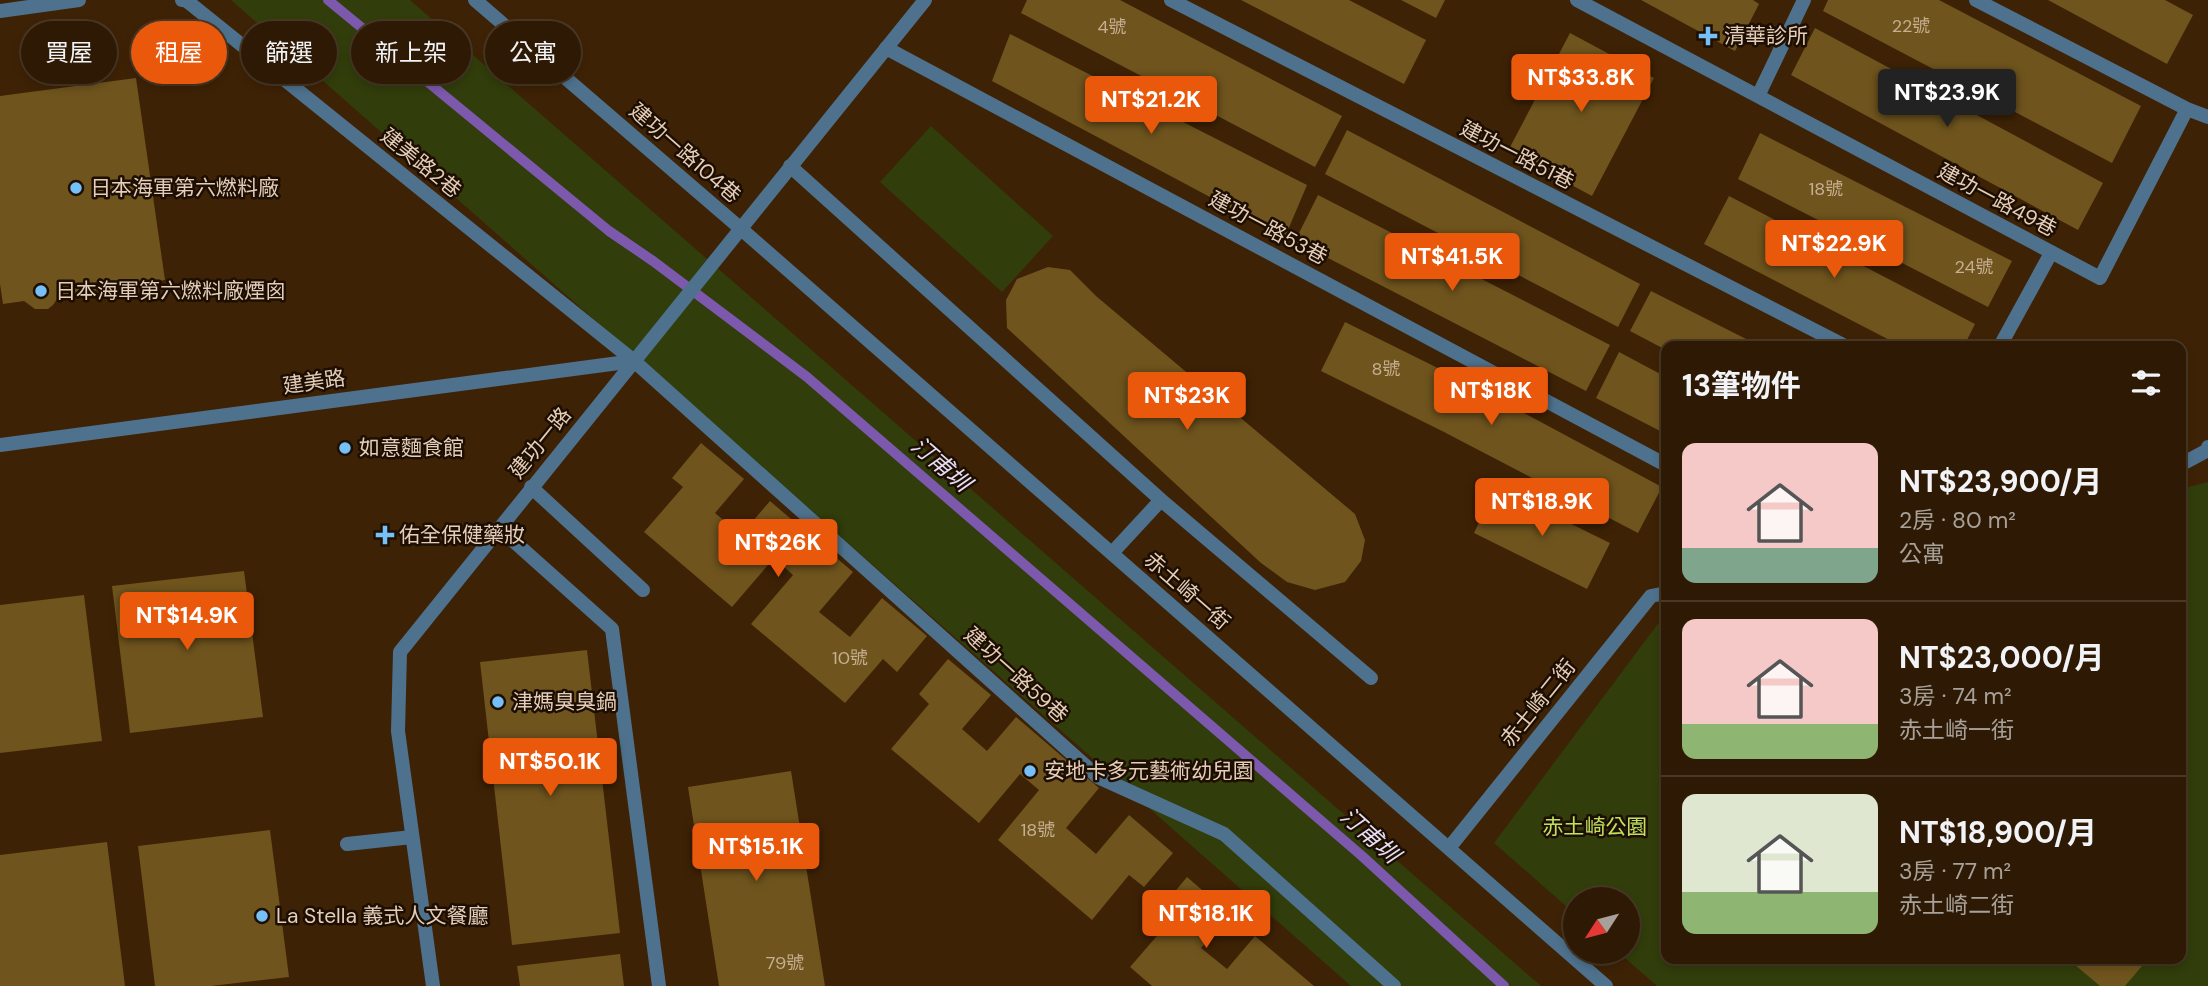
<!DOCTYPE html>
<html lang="zh-TW">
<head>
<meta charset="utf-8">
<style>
  :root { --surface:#2e1a04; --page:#3a2713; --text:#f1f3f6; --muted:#a7a19a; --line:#493826; --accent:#ea580c }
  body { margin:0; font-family:"DM Sans","Noto Sans TC",sans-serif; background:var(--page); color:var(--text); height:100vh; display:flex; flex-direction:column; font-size:26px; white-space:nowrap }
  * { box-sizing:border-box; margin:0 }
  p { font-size:23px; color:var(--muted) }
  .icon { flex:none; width:38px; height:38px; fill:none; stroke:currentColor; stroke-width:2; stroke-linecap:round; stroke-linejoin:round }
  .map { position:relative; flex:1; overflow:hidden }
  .side { position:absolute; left:1661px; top:341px; width:525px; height:623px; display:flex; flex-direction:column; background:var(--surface); border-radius:14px; box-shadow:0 4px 10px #0003,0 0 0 2px var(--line) }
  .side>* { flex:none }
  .banner { position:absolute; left:21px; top:21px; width:665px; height:63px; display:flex; gap:14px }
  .needle { width:46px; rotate:234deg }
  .controls { position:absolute; left:1563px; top:887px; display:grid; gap:14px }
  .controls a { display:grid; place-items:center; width:77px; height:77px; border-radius:50%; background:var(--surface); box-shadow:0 4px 10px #0003,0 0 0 2px var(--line); font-size:35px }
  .price { position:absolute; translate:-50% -60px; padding:0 16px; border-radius:7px; background:var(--accent); color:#fff; font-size:23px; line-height:46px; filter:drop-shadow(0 2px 4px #0008) }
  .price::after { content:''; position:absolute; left:50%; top:42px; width:21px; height:16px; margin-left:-10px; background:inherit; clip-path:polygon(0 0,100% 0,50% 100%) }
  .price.active { background:#222; color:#fff }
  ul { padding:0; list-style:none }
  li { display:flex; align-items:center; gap:21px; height:175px; padding:0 21px }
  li+li { border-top:2px solid var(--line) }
  li span { display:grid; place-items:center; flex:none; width:196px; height:140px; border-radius:14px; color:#555 }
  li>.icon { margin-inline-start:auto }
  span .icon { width:84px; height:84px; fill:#fffc; stroke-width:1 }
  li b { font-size:30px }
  h2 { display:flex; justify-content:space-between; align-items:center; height:84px; padding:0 21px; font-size:30px }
  .pill { padding:0 24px; border-radius:32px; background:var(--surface); box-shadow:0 4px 10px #0003,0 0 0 2px var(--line); font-size:24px; line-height:63px }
  .pill.active { background:var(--accent); color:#fff }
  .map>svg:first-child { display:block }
  .green { fill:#313d0b }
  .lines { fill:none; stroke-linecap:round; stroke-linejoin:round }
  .stream { stroke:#7d59ae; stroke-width:10 }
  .building { fill:#6f541d }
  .service { stroke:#4e728e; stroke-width:14 }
  .minor { stroke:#4e728e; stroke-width:14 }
  .tertiary { stroke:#4e728e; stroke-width:14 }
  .poi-dot { fill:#76c0f7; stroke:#1d0e02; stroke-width:2.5 }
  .labels { text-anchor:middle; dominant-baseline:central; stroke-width:5; stroke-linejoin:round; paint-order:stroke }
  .number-label { font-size:18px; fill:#c7af92 }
  .poi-label { font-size:21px; fill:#e4cdb9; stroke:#1d0e02; text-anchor:start }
  .street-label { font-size:21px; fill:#e4cdb9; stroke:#1d0e02 }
  .park-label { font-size:21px; fill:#bfe15d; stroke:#1d0e02 }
  .water-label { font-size:23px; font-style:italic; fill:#e8dff6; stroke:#1d0e02 }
</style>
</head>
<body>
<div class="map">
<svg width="2208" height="986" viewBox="0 0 2208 986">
  <rect width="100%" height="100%" fill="#3e2205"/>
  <!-- green -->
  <path class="green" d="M 231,0 L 410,0 L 1541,986 L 1351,986 Z
    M 931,126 L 1053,236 L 1002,292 L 880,182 Z
    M 2208,482 L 2208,986 L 1657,986 L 1618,952 L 1628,952 L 1628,900 L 1575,900 L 1575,914 L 1494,843 L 1663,617 L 1666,616 L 1666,959 L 2180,959 L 2181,489 Z"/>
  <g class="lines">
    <!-- stream -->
    <path class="stream" d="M 328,0 L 609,231 L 653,261 L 807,377 L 1362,856 L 1504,986"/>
  </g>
  <!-- building -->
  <path class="building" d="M 1027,0 L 1120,0 L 1342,116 L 1315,167 L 1021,13 Z
    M 1241,0 L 1349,0 L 1426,40 L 1404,84 Z
    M 1401,0 L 1445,0 L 1436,18 Z
    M 1641,0 L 1753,0 L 1759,4 L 1735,51 Z
    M 1828,0 L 1939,0 L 2141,106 L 2112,163 L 1823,11 Z
    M 2048,0 L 2165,0 L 2193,15 L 2167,64 Z
    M 1815,28 L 2103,183 L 2078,230 L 1791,75 Z
    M 1570,33 L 1654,78 L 1592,196 L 1508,151 Z
    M 1010,34 L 1307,185 L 1285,237 L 992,81 Z
    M 136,78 L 165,280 L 59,296 L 53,305 L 48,309 L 35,309 L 24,301 L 3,304 L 0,284 L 0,96 Z
    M 1347,130 L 1640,284 L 1618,327 L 1325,174 Z
    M 1760,133 L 2012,261 L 1988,307 L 1738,179 Z
    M 1318,195 L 1610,345 L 1586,391 L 1295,241 Z
    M 1729,196 L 1975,324 L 1964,346 L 1901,346 L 1704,244 Z
    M 1048,267 L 1070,270 L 1096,296 L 1355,514 L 1365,540 L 1361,561 L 1345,582 L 1315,590 L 1287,582 L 1261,563 L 1007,328 L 1006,300 L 1017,279 Z
    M 1651,291 L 1760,346 L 1666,346 L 1666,350 L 1630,331 Z
    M 1345,322 L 1466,382 L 1662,487 L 1638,533 L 1442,431 L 1321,371 Z
    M 1619,352 L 1666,377 L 1666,434 L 1596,398 Z
    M 701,443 L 744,479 L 715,513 L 741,535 L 770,501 L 853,572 L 819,612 L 850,637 L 882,598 L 927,636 L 897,672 L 883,659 L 845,703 L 751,624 L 793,575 L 774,558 L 732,607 L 644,532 L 683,487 L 672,478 Z
    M 1496,487 L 1610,543 L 1587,589 L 1474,533 Z
    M 244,571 L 263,717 L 130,733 L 112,586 Z
    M 84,595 L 102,741 L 0,753 L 0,605 Z
    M 587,650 L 620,933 L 512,945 L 480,662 Z
    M 948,659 L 991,695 L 962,729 L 987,751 L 1016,717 L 1099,788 L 1066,828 L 1096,854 L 1129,815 L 1173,853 L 1144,887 L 1129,875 L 1092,920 L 998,840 L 1039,790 L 1020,774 L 979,823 L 891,749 L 929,704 L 919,694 Z
    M 791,771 L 825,986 L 719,986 L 688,787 Z
    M 270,830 L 289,977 L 211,986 L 155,986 L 138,846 Z
    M 107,842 L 125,986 L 0,986 L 0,855 Z
    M 1187,877 L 1230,914 L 1201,948 L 1227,969 L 1255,936 L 1314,986 L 1152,986 L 1130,967 L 1169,922 L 1158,912 Z
    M 620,954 L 624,986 L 520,986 L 517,966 Z
    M 2068,959 L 2148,959 L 2125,986 L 2100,986 Z"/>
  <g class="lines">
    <!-- service -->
    <path class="service" d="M 182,0 L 187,1 L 634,361 L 1098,777 L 1224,834 L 1394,986
      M 475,0 L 740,228
      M 1171,0 L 1845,346
      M 1577,0 L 2100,278 L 2187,109
      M 1976,0 L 2187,109 L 2208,117
      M 0,11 L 79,0
      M 886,48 L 1666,465
      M 1758,96 L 1804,0
      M 790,166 L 1161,500 L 1371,678
      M 2000,346 L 2051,253
      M 1112,553 L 1161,500"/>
    <!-- minor -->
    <path class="minor" d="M 740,228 L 1606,986
      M 0,445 L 634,361
      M 2180,465 L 2208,450 L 2208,447
      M 531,487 L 643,590
      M 499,528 L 612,629 L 659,986
      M 347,844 L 412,837
      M 1449,848 L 1651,596 L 1666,593"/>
    <!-- tertiary -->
    <path class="tertiary" d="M 433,986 L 398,731 L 400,652 L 925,0"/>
  </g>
  <!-- markers -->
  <g class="poi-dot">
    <path d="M1704.5 25.5h7v7h7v7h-7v7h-7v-7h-7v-7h7z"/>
    <circle cx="76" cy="188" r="7"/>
    <circle cx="41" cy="291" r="7"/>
    <circle cx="345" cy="448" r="7"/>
    <path d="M381.5 524.5h7v7h7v7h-7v7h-7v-7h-7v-7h7z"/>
    <circle cx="498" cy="702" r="7"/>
    <circle cx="1030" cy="771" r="7"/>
    <circle cx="262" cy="916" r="7"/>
  </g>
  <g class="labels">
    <!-- number labels -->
    <g class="number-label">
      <text x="1911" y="26">22號</text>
      <text x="1112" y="27">4號</text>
      <text x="1826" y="189">18號</text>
      <text x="1974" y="267">24號</text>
      <text x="1386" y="369">8號</text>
      <text x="850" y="658">10號</text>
      <text x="1038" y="830">18號</text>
      <text x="785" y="963">79號</text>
    </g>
    <!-- poi labels -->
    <g class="poi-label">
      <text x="1724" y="36">清華診所</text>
      <text x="90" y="188">日本海軍第六燃料廠</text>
      <text x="55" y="291">日本海軍第六燃料廠煙囪</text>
      <text x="359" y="448">如意麵食館</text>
      <text x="399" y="535">佑全保健藥妝</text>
      <text x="512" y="702">津媽臭臭鍋</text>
      <text x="1044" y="771">安地卡多元藝術幼兒園</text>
      <text x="276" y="916">La Stella 義式人文餐廳</text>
    </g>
    <!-- street labels -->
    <g class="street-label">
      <text transform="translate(685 153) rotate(41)">建功一路104巷</text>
      <text transform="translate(1517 155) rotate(27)">建功一路51巷</text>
      <text transform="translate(421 163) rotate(39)">建美路2巷</text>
      <text transform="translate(1997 200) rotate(28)">建功一路49巷</text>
      <text transform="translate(1268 228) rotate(28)">建功一路53巷</text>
      <text transform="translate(314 382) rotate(-8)">建美路</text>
      <text transform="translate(540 443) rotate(-51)">建功一路</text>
      <text transform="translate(1187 591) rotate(41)">赤土崎一街</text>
      <text transform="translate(1016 675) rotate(42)">建功一路59巷</text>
      <text transform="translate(1538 703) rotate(-51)">赤土崎二街</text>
    </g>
    <!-- park labels -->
    <g class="park-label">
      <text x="1595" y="827">赤土崎公園</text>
    </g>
    <!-- water labels -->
    <g class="water-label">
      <text transform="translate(941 464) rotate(41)">汀甫圳</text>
      <text transform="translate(1370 835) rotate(42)">汀甫圳</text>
    </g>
  </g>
</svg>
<div class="controls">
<a><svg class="needle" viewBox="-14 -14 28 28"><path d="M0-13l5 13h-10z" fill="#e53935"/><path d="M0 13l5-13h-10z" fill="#a7a19a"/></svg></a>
</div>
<b class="price" style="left:1581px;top:114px">NT$33.8K</b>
<b class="price active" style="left:1947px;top:129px">NT$23.9K</b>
<b class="price" style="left:1151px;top:136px">NT$21.2K</b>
<b class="price" style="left:1834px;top:280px">NT$22.9K</b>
<b class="price" style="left:1452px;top:293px">NT$41.5K</b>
<b class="price" style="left:1491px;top:427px">NT$18K</b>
<b class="price" style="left:1187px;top:432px">NT$23K</b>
<b class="price" style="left:1542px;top:538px">NT$18.9K</b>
<b class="price" style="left:778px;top:579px">NT$26K</b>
<b class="price" style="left:187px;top:652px">NT$14.9K</b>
<b class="price" style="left:550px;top:798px">NT$50.1K</b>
<b class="price" style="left:756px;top:883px">NT$15.1K</b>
<b class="price" style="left:1206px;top:950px">NT$18.1K</b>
<div class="banner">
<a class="pill">買屋</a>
<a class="pill active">租屋</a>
<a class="pill">篩選</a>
<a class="pill">新上架</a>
<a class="pill">公寓</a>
</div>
<section class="side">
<h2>13筆物件<svg class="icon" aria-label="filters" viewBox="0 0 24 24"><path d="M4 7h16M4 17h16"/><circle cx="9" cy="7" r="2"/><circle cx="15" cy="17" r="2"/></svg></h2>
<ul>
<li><span style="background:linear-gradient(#f6c9c9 75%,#7fa58c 0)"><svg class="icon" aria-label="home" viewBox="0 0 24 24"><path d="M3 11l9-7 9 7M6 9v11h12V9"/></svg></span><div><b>NT$23,900/月</b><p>2房 · 80 m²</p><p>公寓</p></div></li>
<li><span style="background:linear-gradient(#f6c9c9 75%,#8fb573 0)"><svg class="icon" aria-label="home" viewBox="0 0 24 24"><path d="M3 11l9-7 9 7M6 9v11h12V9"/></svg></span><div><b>NT$23,000/月</b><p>3房 · 74 m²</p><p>赤土崎一街</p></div></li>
<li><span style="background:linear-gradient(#dfe7d0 70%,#8fb573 0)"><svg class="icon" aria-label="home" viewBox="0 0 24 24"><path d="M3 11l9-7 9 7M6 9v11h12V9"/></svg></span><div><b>NT$18,900/月</b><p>3房 · 77 m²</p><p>赤土崎二街</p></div></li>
</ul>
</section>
</div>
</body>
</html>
